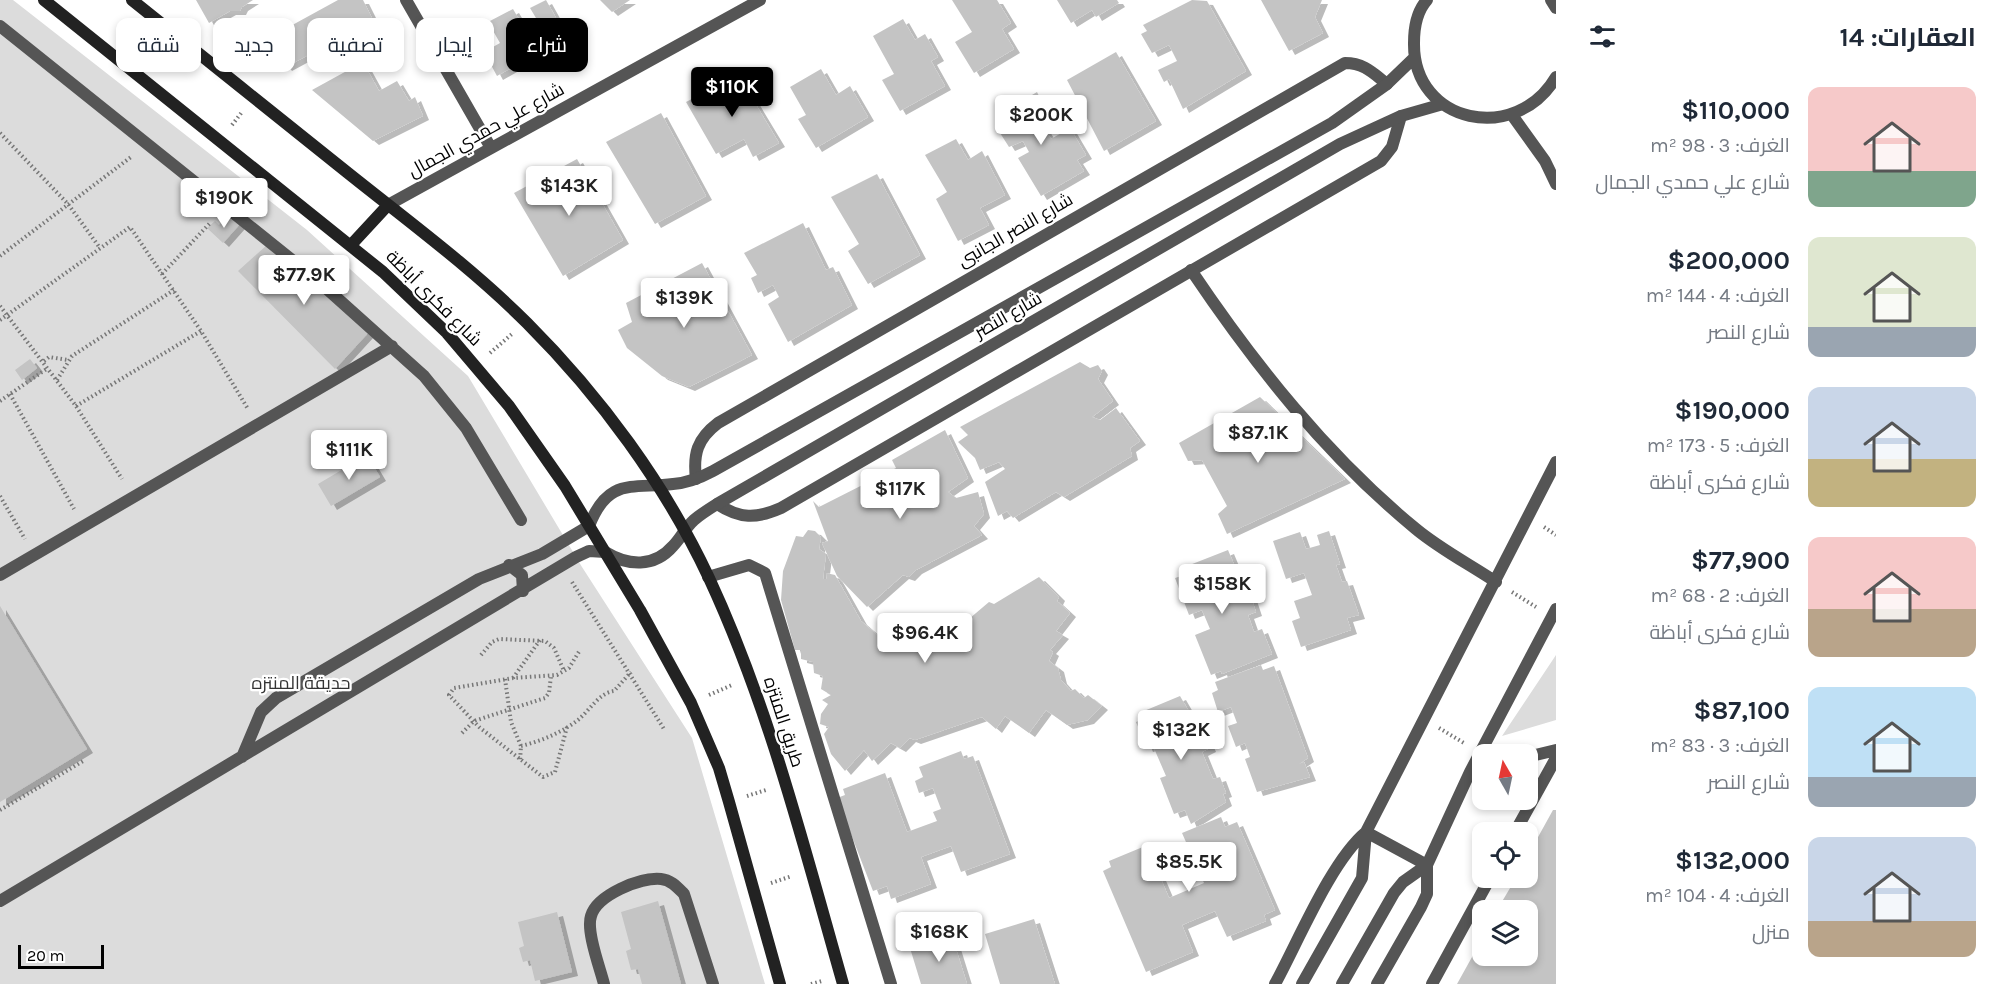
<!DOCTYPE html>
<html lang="ar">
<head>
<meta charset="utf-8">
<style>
  :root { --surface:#fff; --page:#f2f2f3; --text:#1f2937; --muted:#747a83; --accent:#000 }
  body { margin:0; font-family:Karla,Cairo,sans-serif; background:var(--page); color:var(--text); direction:rtl; height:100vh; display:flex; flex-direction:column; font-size:22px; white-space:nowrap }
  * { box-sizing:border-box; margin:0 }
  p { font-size:20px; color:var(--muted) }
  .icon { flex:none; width:33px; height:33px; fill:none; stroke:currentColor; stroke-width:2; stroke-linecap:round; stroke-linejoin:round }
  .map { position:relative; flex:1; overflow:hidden; direction:ltr }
  .details { display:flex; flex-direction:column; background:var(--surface); width:450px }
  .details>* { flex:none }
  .guide { position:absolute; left:18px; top:18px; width:570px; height:54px; direction:rtl; display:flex; gap:12px }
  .needle { width:39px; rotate:351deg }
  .tools { position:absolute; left:1472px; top:744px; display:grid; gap:12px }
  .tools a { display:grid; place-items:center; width:66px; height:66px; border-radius:12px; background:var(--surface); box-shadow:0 3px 9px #0003; font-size:30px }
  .scale { position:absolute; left:18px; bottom:15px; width:86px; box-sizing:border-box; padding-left:6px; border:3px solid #000; border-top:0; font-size:16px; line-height:21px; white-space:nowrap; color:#000; -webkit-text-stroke:4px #fff; paint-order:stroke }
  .price { position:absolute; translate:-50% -51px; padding:0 14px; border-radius:6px; background:#fff; color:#222; font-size:20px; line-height:39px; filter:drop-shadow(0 2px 3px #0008) }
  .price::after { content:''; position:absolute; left:50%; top:36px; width:18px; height:14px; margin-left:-9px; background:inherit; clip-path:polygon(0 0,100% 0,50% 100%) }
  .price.current { background:var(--accent); color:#fff }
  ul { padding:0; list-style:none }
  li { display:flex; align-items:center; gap:18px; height:150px; padding:0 30px }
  li span { display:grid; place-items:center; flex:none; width:168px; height:120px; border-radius:12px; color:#555 }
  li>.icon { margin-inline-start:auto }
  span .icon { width:72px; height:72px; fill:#fffc; stroke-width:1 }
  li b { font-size:26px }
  h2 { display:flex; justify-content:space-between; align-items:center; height:72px; padding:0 30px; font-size:26px }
  .tag { padding:0 21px; border-radius:12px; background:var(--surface); box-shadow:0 3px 9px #0003; font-size:21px; line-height:54px }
  .tag.current { background:var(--accent); color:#fff }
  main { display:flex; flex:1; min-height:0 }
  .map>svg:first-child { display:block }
  .green { fill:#dcdcdc }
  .building { fill:#c4c4c4; filter:url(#shadow) }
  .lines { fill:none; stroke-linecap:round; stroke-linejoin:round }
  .path { stroke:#777; stroke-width:4; stroke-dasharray:1.5 3; stroke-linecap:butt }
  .lane { stroke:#555; stroke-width:12 }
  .street { stroke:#555; stroke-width:12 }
  .secondary { stroke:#222; stroke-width:12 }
  .labels { text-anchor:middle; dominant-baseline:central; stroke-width:4.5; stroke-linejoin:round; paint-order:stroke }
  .street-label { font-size:18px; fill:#000; stroke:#fff }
  .park-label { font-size:18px; fill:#333; stroke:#fff }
</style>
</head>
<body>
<main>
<section class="details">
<h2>العقارات: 14<svg class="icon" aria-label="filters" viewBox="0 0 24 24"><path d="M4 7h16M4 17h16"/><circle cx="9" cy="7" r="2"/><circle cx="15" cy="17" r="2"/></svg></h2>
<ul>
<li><span style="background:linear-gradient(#f6c9c9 70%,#7fa58c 0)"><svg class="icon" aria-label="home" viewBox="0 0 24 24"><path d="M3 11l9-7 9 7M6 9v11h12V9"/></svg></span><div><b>$110,000</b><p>الغرف: 3 · 98 m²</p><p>شارع علي حمدي الجمال</p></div></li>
<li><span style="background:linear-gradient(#dfe7d0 75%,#9aa5b1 0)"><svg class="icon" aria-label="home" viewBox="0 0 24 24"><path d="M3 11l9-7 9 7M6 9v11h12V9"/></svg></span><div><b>$200,000</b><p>الغرف: 4 · 144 m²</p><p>شارع النصر</p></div></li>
<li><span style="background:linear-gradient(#c9d6e8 60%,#c2b280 0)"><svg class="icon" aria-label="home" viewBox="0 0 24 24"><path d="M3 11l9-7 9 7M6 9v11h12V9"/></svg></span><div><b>$190,000</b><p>الغرف: 5 · 173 m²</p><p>شارع فكرى أباظة</p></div></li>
<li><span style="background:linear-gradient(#f6c9c9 60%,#b9a48a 0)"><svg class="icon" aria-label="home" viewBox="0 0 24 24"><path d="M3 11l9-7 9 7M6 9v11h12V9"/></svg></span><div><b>$77,900</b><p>الغرف: 2 · 68 m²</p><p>شارع فكرى أباظة</p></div></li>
<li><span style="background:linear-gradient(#bfe0f5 75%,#9aa5b1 0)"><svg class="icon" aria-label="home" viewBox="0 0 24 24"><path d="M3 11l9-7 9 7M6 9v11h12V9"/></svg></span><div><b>$87,100</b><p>الغرف: 3 · 83 m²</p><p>شارع النصر</p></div></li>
<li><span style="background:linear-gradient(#c9d6e8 70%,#b9a48a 0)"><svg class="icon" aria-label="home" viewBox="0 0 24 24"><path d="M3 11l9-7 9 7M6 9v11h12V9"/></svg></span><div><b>$132,000</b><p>الغرف: 4 · 104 m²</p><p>منزل</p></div></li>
</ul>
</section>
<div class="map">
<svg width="1556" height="984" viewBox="0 0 1556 984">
  <defs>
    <filter id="shadow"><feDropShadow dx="6" dy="4" stdDeviation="0" flood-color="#0004"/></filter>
  </defs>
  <rect width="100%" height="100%" fill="#fff"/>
  <!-- green -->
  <path class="green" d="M 0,0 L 13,0 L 307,230 L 468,376 L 582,567 L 692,738 L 765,984 L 0,984 Z
    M 1556,655 L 1556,720 L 1502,736 Z"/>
  <!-- building -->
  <path class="building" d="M 196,0 L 253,0 L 242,7 L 240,11 L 230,11 L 209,23 Z
    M 338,0 L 363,0 L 373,20 L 286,67 L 265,40 Z
    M 546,0 L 565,34 L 549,42 L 553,50 L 536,59 L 534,55 L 497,76 L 484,52 L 500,43 L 488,22 L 513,9 L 523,26 L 536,18 L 530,8 Z
    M 600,0 L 630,0 L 612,12 Z
    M 952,0 L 997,0 L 1011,23 L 1002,29 L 1014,49 L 974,73 L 955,42 L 972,32 Z
    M 1057,0 L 1117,0 L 1119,3 L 1096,17 L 1092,10 L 1071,23 Z
    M 1192,0 L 1207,1 L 1246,71 L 1183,109 L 1169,79 L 1164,82 L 1158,70 L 1177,61 L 1169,45 L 1152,53 L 1141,34 L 1147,31 L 1143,25 Z
    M 1261,0 L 1322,0 L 1315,17 L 1323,33 L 1289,51 Z
    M 903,19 L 915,40 L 925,34 L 938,57 L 931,61 L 945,86 L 900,111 L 882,80 L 894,74 L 873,36 Z
    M 1116,52 L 1156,121 L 1104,151 L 1067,80 Z
    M 363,62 L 379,91 L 397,81 L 409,101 L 415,97 L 423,116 L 373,141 L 312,90 Z
    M 821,69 L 836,95 L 850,86 L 868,117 L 816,148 L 798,119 L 806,115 L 790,87 Z
    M 738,75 L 779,143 L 753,157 L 744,139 L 716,154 L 686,102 Z
    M 1037,92 L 1042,102 L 1032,109 L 1051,139 L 1070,128 L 1086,155 L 1077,160 L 1084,171 L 1041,196 L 1018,158 L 1029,152 L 1023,141 L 1009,147 L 995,125 L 1001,121 L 997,116 Z
    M 661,113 L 706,196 L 655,224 L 606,142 Z
    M 956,139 L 968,160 L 982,151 L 1005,195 L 980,208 L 989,225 L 958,241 L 936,199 L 947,192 L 925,155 Z
    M 577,159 L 623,240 L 563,276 L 514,193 Z
    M 877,174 L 920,255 L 868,284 L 848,251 L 859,244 L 831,197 Z
    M 229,215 L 239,225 L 223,243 L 207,228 L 215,221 L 219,225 Z
    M 803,223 L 826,270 L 833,267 L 852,305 L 788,342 L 768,304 L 779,297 L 773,285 L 758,293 L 751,278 L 757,275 L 744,253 Z
    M 267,245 L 368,333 L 335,369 L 238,271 Z
    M 702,263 L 752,355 L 689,387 L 662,376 L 627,348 L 618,330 L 632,322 L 626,303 Z
    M 30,359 L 37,368 L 22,380 L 15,370 Z
    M 1080,362 L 1090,368 L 1098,365 L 1102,371 L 1098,379 L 1113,401 L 1092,417 L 1100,420 L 1116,408 L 1140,441 L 1130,448 L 1132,456 L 1064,497 L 1056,492 L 1013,518 L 1007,511 L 998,516 L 985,482 L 1005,469 L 999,462 L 980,470 L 975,458 L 958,442 L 968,435 L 960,427 Z
    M 1260,397 L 1345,479 L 1227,534 L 1218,514 L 1227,506 L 1202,460 L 1188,461 L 1179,443 Z
    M 945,430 L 968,478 L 948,492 L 956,498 L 978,492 L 984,514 L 974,526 L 982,535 L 916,570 L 909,577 L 903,575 L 867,607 L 837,576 L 822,543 L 828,541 L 813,501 L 819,507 L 896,468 L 892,460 Z
    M 367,455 L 380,477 L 331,506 L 318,484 Z
    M 808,530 L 815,531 L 821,537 L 819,549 L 826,554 L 823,579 L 827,579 L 826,573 L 835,575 L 861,621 L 891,647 L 897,641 L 906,648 L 911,643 L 923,651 L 954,619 L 963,624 L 989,602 L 994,604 L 1039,577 L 1059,597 L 1057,601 L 1070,613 L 1056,631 L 1063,635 L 1050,650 L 1053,652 L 1049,661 L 1058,668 L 1061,680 L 1071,691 L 1075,689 L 1084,698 L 1088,695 L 1102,706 L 1088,720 L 1067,725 L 1046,710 L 1029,733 L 1005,716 L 996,729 L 982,717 L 915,740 L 910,738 L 900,748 L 891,743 L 872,761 L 864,750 L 845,771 L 831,754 L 824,734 L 829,727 L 820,724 L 821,714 L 828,704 L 822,700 L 831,695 L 821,689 L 823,676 L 814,673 L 813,662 L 801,659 L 801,650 L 795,650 L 781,600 L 783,571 L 796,536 L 803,537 Z
    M 1329,531 L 1340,564 L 1336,565 L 1342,582 L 1347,581 L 1359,615 L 1347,618 L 1351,630 L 1301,647 L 1292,621 L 1300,618 L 1294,601 L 1312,595 L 1304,573 L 1286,579 L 1273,541 L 1300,532 L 1306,549 L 1320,545 L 1317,535 Z
    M 1228,550 L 1238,574 L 1230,578 L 1232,583 L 1234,582 L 1241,600 L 1251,597 L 1256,612 L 1248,615 L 1254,632 L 1262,629 L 1272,654 L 1222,674 L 1221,671 L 1211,675 L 1195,635 L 1210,629 L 1202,610 L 1189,615 L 1175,578 L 1185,575 L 1182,568 Z
    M 0,606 L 87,749 L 0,802 Z
    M 1261,665 L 1263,670 L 1274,666 L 1308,758 L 1299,764 L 1304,762 L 1310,777 L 1257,792 L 1245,759 L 1250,757 L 1245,743 L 1236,747 L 1228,726 L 1237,723 L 1231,707 L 1218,712 L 1212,693 L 1218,690 L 1215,682 Z
    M 1180,696 L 1191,715 L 1184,718 L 1195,745 L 1207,741 L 1210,748 L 1202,752 L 1213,779 L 1220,777 L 1226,793 L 1223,794 L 1226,802 L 1191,824 L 1185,810 L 1174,814 L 1160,778 L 1166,776 L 1153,746 L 1147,748 L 1136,722 L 1146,718 L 1144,711 Z
    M 961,751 L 964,759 L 973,756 L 1010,854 L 961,872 L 951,846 L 921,857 L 931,884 L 891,899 L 887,886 L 873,891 L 837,798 L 845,795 L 843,789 L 885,773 L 907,832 L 937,821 L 933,812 L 941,809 L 933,788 L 919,793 L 915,781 L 923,777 L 919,767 Z
    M 1553,810 L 1556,810 L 1556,984 L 1457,984 L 1482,939 L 1482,956 L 1527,956 L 1527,910 L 1497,910 L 1516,878 L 1527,878 L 1527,857 Z
    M 1221,817 L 1225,827 L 1237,822 L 1275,910 L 1264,915 L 1266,921 L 1227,937 L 1215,911 L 1182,925 L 1193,952 L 1146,972 L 1103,871 L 1111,867 L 1109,861 L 1150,844 L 1161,870 L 1158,872 L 1169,898 L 1204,883 L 1182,833 Z
    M 658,901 L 681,984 L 642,984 L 638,969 L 631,970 L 626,951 L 631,949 L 621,912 Z
    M 557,912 L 572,972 L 535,981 L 530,960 L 523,962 L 519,948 L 524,946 L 518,922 Z
    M 1034,919 L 1055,984 L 1000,984 L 985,934 Z
    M 952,936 L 967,984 L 921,984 L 910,948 Z"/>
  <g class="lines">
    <!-- path -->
    <path class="path" d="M 232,125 L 242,112
      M 0,133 L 68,204 L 100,248
      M 0,256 L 131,157
      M 162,274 L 211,222
      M 0,306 L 76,406 L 122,479
      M 0,320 L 130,227 L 201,331 L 248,409
      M 490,353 L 512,334
      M 44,361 L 49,357 L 68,360
      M 57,380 L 72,356 L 174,290
      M 10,394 L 74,509
      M 0,401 L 48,368
      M 76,406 L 201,331
      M 0,496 L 25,539
      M 1544,527 L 1556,535
      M 572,582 L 664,729
      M 1512,592 L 1536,607
      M 481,655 L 492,642 L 499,639 L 545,641 L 554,648 L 564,671
      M 513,678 L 540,640
      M 505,679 L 511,722 L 521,746 L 520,760
      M 709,695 L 732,685
      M 567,727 L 555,772 L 543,777 L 479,727 L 449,695 L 454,688 L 513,678 L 557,675 L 569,668 L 580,650
      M 1439,728 L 1464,743
      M 462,733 L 474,721 L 545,698 L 549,693 L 551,676
      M 521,746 C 541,741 561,733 578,720 C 590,710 599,693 614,691 L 631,672
      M 747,796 L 766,790
      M 0,810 L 85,760
      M 771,883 L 792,876
      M 811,984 L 822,981"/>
    <!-- lane -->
    <path class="lane" d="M 0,26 L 317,280 L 424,376 L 466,428 L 521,520
      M 696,479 C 693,454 697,439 718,423 L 1345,63 C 1364,63 1373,73 1387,84
      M 717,504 C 740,519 756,519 781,508 L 1381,161 L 1392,147 L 1401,116
      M 509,565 L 522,575 L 523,591
      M 0,575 L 392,346
      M 708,577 L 749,565 L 765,573 L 891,984
      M 242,757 L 261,712 L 276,698 L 479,579 L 542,554 L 589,526
      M 0,901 L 576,557 L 589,551 L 605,552
      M 604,984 C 600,968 586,931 591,916 C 597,895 640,877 661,879 C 671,880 677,887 684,894 L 713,984"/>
    <!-- street -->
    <path class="street" d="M 406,0 L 491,148
      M 1427,0 C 1417,11 1414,29 1414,43 C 1413,124 1516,145 1556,77
      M 1551,0 L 1556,8
      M 1512,115 L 1545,161 L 1556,184
      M 388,205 L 760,0
      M 1191,270 C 1255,365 1327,456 1416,529 C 1440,549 1469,564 1496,582
      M 589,526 C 608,477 632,489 673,484 C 687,483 700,478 713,471 L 1332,123 L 1387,84 L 1414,58
      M 605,552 C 628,566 654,568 673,546 C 681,538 685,528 694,520 C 701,514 709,509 717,504 L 1340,144 L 1401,116 L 1443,104
      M 1527,757 L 1556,750
      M 1366,832 L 1427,865
      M 1515,832 L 1556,758
      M 1275,984 C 1298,942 1331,861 1366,832 L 1556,462
      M 1302,984 L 1362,878 L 1366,832
      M 1342,984 L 1394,893 L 1403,882 L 1427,865
      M 1377,984 L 1421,907 L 1427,894 L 1427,865 L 1470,772 L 1556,609
      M 1432,984 L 1490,878"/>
    <!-- secondary -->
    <path class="secondary" d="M 44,0 L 383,272 L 447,333 L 509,406 L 565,486 L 640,610 L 691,703 L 719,768 L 729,802 L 780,984
      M 132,0 C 204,58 276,115 348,173 C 408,221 472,268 527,323 C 600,396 665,484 709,578 C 769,707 804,847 843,984
      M 351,245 L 388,205"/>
  </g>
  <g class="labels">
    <!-- street labels -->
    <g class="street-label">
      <text transform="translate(486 130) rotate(-29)">شارع علي حمدي الجمال</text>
      <text transform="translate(1015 230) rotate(-30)">شارع النصر الجانبى</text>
      <text transform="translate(434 298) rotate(45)">شارع فكرى أباظة</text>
      <text transform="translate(1008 315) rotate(-30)">شارع النصر</text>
      <text transform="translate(784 722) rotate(72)">طريق المنتزه</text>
    </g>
    <!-- park labels -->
    <g class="park-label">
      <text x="301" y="683">حديقة المنتزه</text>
    </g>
  </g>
</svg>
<div class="tools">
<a><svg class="needle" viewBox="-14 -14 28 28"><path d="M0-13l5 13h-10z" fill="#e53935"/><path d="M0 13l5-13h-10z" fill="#747a83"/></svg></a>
<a><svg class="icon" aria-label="locate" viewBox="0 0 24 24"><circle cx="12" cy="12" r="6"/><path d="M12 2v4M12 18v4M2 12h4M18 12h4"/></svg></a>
<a><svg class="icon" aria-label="layers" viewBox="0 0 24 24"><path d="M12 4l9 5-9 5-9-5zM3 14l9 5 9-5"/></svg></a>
</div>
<div class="scale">20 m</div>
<b class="price current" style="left:732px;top:118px">$110K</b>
<b class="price" style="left:1041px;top:146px">$200K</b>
<b class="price" style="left:569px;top:217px">$143K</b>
<b class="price" style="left:224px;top:229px">$190K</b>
<b class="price" style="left:304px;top:306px">$77.9K</b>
<b class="price" style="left:684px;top:329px">$139K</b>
<b class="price" style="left:1258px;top:464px">$87.1K</b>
<b class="price" style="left:349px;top:481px">$111K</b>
<b class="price" style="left:900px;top:520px">$117K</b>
<b class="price" style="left:1222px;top:615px">$158K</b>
<b class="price" style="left:925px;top:664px">$96.4K</b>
<b class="price" style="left:1181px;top:761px">$132K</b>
<b class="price" style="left:1189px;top:893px">$85.5K</b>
<b class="price" style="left:939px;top:963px">$168K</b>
<div class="guide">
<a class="tag current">شراء</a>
<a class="tag">إيجار</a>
<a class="tag">تصفية</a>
<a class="tag">جديد</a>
<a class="tag">شقة</a>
</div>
</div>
</main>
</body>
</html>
